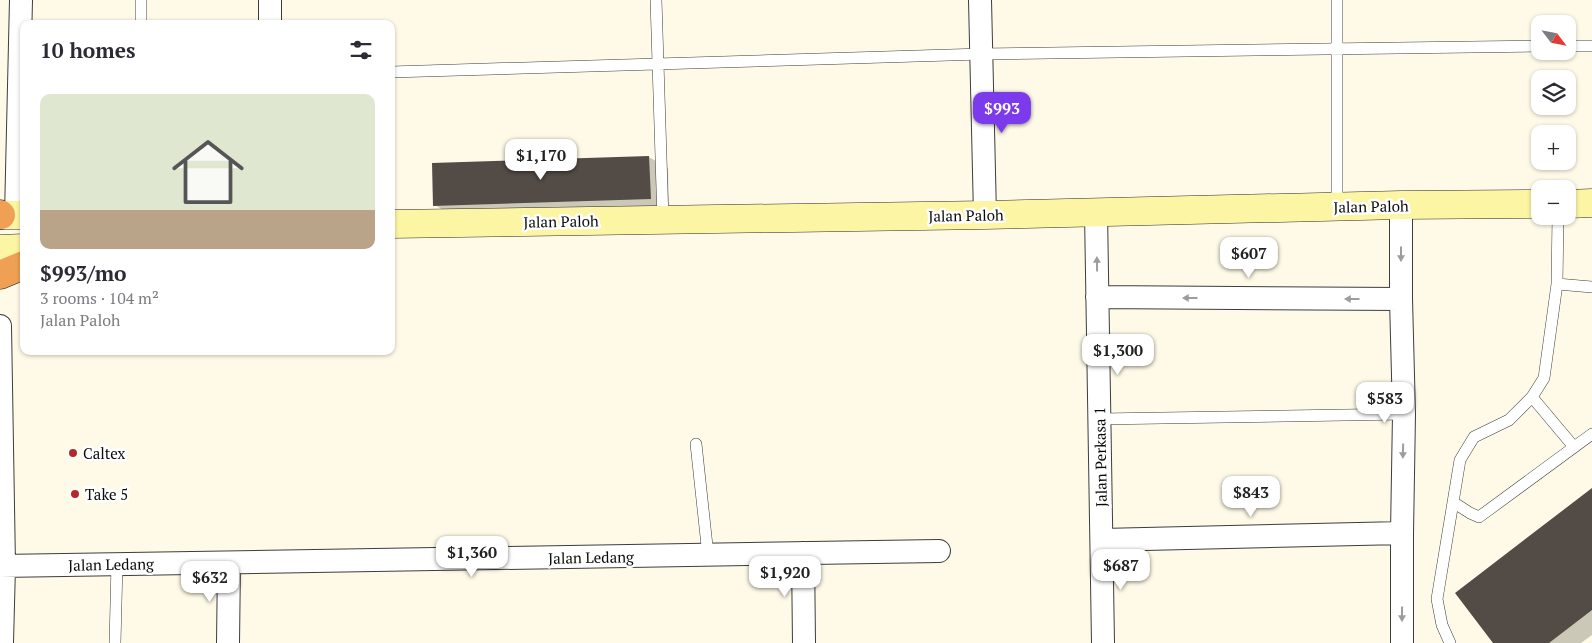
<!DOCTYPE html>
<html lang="en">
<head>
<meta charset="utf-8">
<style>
  :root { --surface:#fff; --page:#f2f2f3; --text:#2b2b33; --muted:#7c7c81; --line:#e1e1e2; --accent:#7c3aed }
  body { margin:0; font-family:"PT Serif",serif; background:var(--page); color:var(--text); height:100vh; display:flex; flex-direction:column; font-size:19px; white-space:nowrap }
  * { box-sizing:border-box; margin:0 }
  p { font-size:16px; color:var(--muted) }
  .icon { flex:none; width:28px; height:28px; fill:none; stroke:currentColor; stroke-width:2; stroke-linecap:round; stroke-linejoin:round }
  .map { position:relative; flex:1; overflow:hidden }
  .side { position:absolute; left:20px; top:20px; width:375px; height:335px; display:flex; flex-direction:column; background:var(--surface); border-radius:10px; box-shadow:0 1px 4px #0004 }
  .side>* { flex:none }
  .needle { width:32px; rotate:122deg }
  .buttons { position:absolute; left:1531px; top:15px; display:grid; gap:10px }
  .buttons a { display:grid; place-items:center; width:45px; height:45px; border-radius:10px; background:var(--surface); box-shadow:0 1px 4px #0004; font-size:25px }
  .price { position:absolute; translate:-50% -42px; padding:0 11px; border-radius:10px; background:#fff; color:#222; font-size:16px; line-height:32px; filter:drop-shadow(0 1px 2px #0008) }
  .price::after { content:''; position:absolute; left:50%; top:30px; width:15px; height:11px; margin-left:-8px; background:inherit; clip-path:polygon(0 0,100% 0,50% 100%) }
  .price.on { background:var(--accent); color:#fff }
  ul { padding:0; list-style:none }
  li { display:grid; align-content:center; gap:10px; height:265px; padding:0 20px }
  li+li { border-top:1px solid var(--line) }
  li span { display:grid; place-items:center; height:155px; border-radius:10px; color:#555 }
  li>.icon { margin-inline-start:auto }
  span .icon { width:90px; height:90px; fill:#fffc; stroke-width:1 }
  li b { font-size:21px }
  h2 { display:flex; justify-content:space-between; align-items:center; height:60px; padding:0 20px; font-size:21px }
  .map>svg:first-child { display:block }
  .shadow { fill:#0003 }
  .building { fill:#524b46 }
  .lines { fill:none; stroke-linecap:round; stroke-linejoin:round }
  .lane-casing { stroke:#3d3d3d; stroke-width:12 }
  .street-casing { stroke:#3d3d3d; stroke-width:24 }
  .secondary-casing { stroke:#2c2c2c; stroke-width:29 }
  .highway-casing { stroke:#1b1b1b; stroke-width:29 }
  .lane { stroke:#fff; stroke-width:11 }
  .street { stroke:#fff; stroke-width:22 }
  .secondary { stroke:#fcf5a4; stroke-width:28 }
  .highway { stroke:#efa054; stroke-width:28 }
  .oneway { fill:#9d9d9d }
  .poi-dot { fill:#b3282a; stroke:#fff; stroke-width:2 }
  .labels { text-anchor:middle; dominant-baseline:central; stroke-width:5; stroke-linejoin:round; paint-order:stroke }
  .street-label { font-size:15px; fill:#0a0a0a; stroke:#fff }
  .poi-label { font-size:15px; fill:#0a0a0a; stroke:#fff; text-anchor:start }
</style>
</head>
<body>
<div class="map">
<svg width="1592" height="643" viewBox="0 0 1592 643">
  <rect width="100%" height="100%" fill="#fefae7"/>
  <!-- shadow -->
  <path class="shadow" d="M 649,157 L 668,168 L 669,209 L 453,216 L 435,205 Z
    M 1592,490 L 1592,635 L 1581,643 L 1495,643 Z"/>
  <!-- building -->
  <path class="building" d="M 649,156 L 651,199 L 433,206 L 432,163 Z
    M 1592,488 L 1592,610 L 1549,643 L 1493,643 L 1455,593 Z"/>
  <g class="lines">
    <!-- lane casing -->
    <g class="lane-casing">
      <path id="lane" d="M 656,0 L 663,220
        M 1337,0 L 1337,206
        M 141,24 L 141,0
        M 1568,46 L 1592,46
        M 391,72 L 982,54 L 1540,46
        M 1557,284 L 1592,287
        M 1532,397 L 1574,447
        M 1100,419 L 1404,414
        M 696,444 L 708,555
        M 1453,502 L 1470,513 L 1479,517 L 1592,434
        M 115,643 L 117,564
        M 1450,643 L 1442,625 L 1437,599 L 1460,460 L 1474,437 L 1509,420 L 1532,397 L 1544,378 L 1557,284 L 1558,216"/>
    </g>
    <!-- street casing -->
    <g class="street-casing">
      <path id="street" d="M 980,0 L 985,215
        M 270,24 L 270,0
        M 1401,205 L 1401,299 L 1404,414 L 1402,533 L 1402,643
        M 1096,212 L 1103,643
        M 16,215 L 21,0
        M 1097,297 L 1401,299
        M 0,326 L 4,566 L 2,643
        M 1102,540 L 1402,533
        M 803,553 L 804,643
        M 0,566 L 939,551
        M 228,643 L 229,563"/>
    </g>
    <!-- secondary casing -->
    <g class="secondary-casing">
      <path id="secondary" d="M 1568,204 L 1592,203
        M 0,215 L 24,215
        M 391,224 L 985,215 L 1401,205 L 1540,204
        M 0,249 L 24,248"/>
    </g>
    <!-- highway casing -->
    <g class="highway-casing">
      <path id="highway" d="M 0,214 L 1,215
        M 0,275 L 24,265"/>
    </g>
    <!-- lane -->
    <use href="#lane" class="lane"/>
    <!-- street -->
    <use href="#street" class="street"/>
    <!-- secondary -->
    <use href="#secondary" class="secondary"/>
    <!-- highway -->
    <use href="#highway" class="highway"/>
  </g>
  <!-- one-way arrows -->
  <defs><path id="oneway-solid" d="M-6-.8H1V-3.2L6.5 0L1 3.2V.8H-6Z" transform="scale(1.25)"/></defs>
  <g class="oneway">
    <use href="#oneway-solid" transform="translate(1401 254) rotate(90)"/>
    <use href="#oneway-solid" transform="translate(1097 264) rotate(-91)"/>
    <use href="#oneway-solid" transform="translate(1190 298) rotate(-180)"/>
    <use href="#oneway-solid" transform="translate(1352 299) rotate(-180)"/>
    <use href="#oneway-solid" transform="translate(1403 451) rotate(91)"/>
    <use href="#oneway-solid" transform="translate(1402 614) rotate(90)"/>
  </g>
  <!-- markers -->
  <g class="poi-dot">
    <circle cx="73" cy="453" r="5"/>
    <circle cx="75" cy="494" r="5"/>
  </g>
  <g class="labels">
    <!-- street labels -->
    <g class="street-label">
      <text transform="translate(1371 206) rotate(-1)">Jalan Paloh</text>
      <text transform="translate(966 215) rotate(-1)">Jalan Paloh</text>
      <text transform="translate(561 221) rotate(-1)">Jalan Paloh</text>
      <text transform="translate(1100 457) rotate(-91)">Jalan Perkasa 1</text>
      <text transform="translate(591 557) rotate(-1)">Jalan Ledang</text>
      <text transform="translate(111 564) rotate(-1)">Jalan Ledang</text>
    </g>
    <!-- poi labels -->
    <g class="poi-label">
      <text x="83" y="453">Caltex</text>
      <text x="85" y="494">Take 5</text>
    </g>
  </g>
</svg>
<div class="buttons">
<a><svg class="needle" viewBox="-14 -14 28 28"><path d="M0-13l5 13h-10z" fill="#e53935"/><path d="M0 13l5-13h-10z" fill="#7c7c81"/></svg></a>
<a><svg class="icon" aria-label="layers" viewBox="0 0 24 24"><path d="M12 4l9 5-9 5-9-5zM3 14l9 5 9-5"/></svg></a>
<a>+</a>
<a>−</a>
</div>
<b class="price on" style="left:1002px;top:134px">$993</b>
<b class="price" style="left:541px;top:181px">$1,170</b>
<b class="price" style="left:1249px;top:279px">$607</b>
<b class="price" style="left:1118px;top:376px">$1,300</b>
<b class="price" style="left:1385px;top:424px">$583</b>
<b class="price" style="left:1251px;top:518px">$843</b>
<b class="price" style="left:472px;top:578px">$1,360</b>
<b class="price" style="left:1121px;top:591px">$687</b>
<b class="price" style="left:785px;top:598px">$1,920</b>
<b class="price" style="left:210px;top:603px">$632</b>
<section class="side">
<h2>10 homes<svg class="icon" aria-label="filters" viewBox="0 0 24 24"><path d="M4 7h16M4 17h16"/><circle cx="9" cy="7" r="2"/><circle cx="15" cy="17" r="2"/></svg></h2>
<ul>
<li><span style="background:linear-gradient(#dfe7d0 75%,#b9a48a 0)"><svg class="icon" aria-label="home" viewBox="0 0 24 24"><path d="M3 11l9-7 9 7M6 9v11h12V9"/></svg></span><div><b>$993/mo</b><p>3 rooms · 104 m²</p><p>Jalan Paloh</p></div></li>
</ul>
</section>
</div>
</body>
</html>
